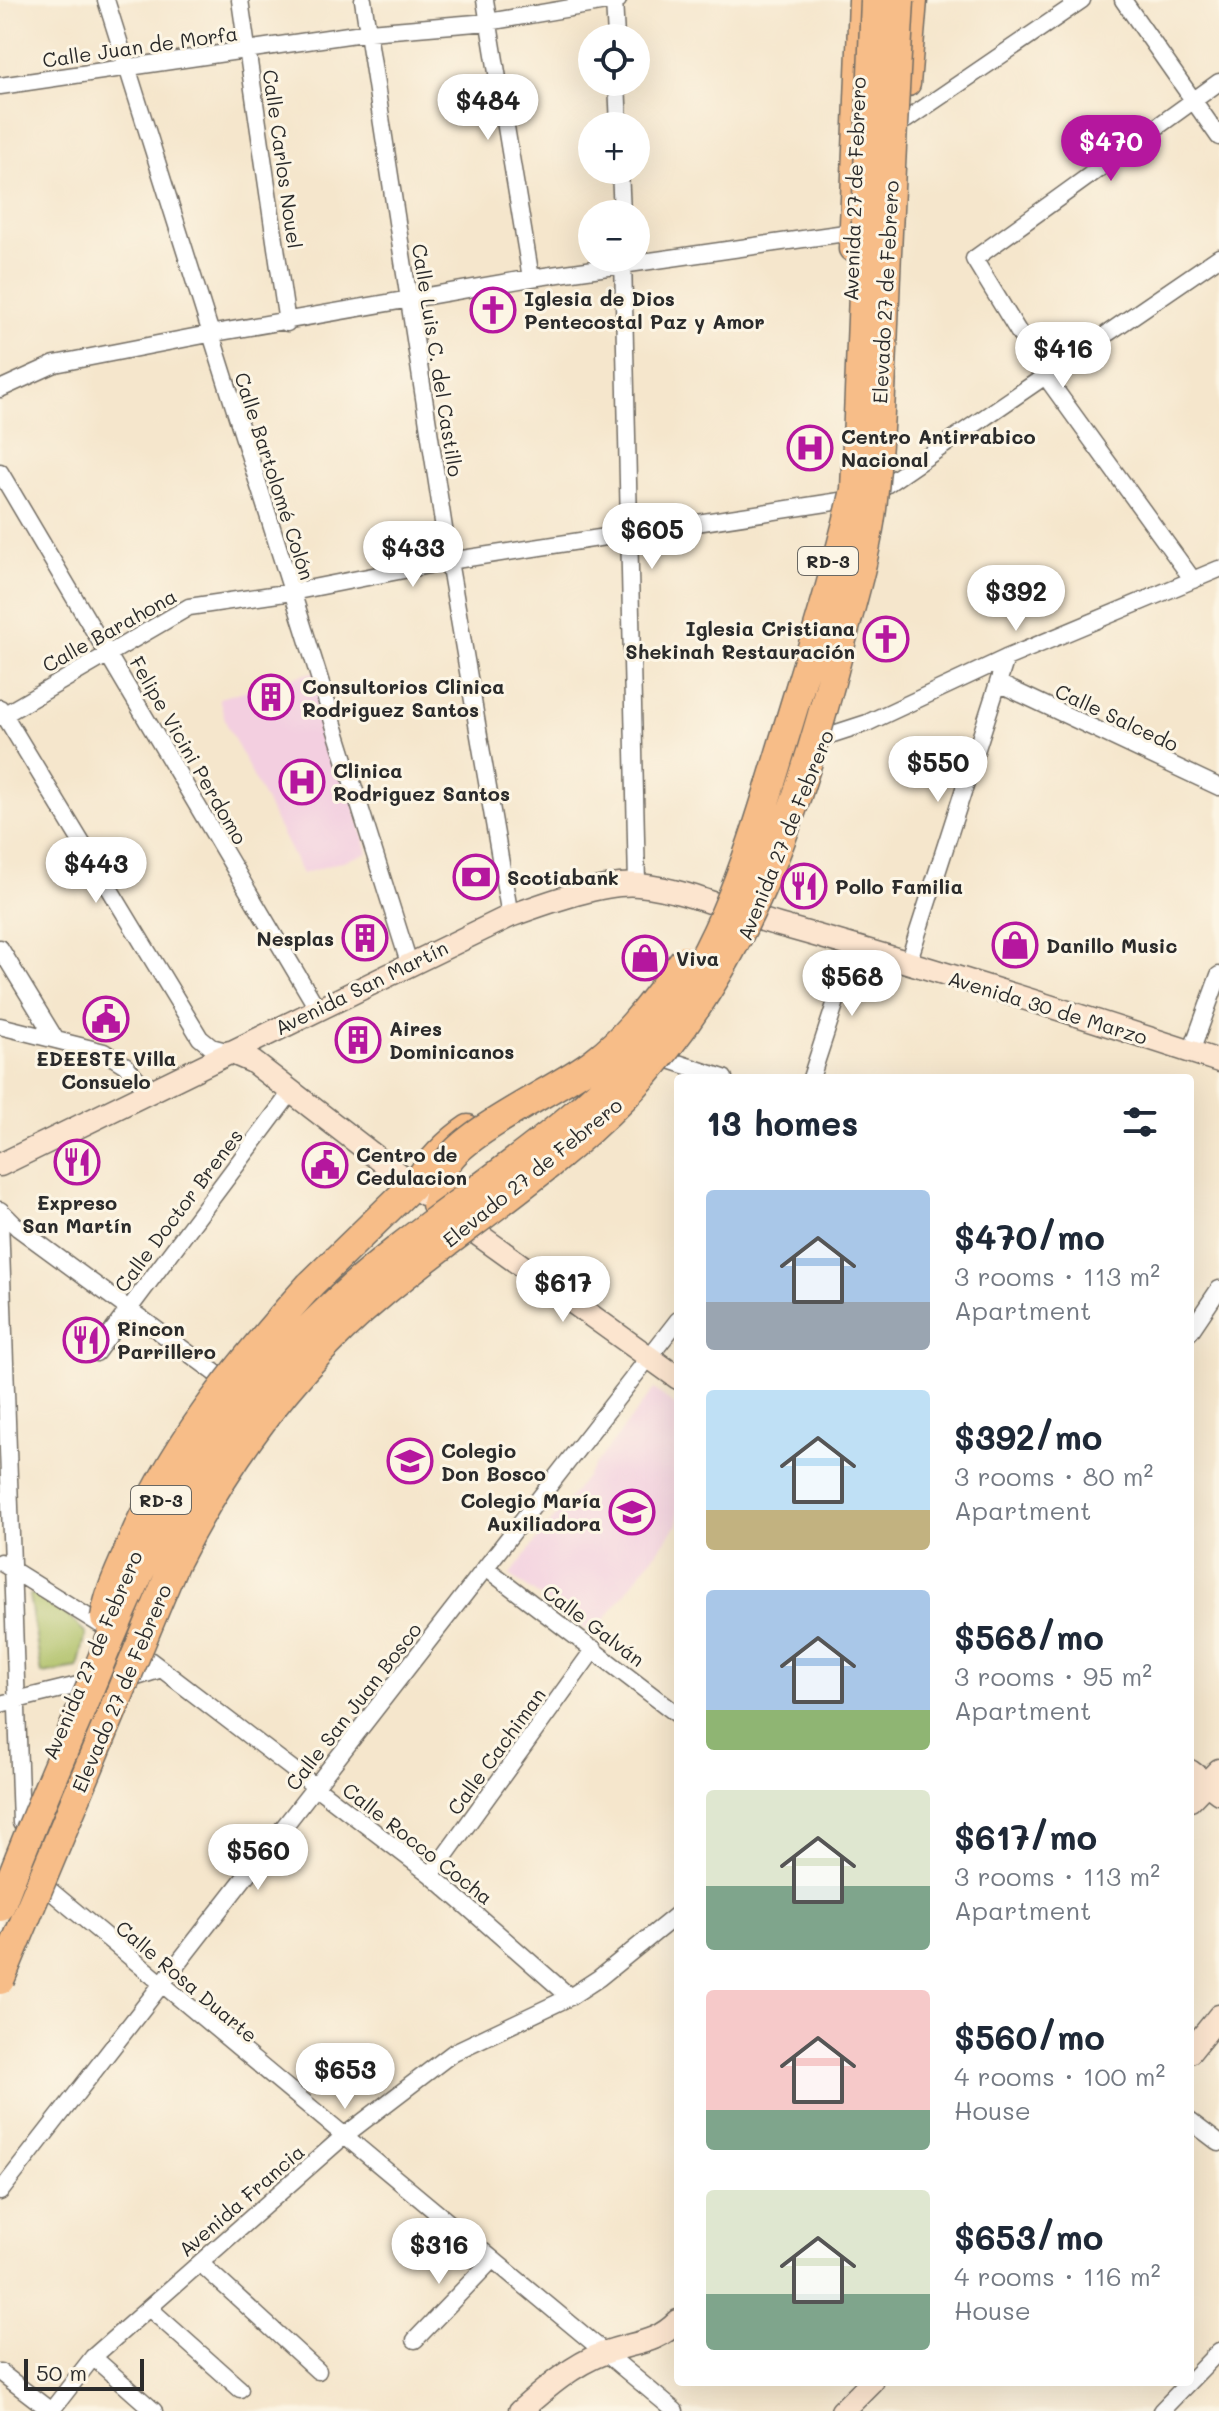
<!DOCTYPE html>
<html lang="en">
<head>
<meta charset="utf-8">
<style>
  :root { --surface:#fff; --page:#f2f2f3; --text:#1f2937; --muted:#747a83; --accent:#b5179e }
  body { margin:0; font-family:Mali,sans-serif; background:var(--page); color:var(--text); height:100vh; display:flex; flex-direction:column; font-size:30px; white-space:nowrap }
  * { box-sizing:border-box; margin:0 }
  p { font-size:26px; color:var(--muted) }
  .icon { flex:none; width:44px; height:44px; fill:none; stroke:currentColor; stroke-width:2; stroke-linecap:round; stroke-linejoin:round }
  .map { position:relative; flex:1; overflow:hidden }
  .panel { position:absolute; left:674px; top:1074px; width:520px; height:1312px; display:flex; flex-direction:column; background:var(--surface); border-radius:8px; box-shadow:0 8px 32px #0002 }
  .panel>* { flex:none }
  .controls { position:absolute; left:578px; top:24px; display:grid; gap:16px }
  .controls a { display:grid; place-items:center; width:72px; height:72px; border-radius:50%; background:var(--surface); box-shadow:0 8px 32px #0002; font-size:40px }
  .scale { position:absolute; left:24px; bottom:20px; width:120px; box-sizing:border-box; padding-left:8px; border:4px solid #2b2b2b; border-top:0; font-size:22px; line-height:28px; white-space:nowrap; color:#2b2b2b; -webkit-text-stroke:6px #fcf5e5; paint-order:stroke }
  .price { position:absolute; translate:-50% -68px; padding:0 18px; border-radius:28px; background:#fff; color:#222; font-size:26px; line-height:52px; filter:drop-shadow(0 2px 4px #0008) }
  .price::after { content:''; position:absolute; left:50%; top:48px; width:24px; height:18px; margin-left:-12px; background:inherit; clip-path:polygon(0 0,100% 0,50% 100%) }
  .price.active { background:var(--accent); color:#fff }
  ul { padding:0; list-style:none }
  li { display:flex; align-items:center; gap:24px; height:200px; padding:0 32px }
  li span { display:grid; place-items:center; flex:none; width:224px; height:160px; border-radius:8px; color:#555 }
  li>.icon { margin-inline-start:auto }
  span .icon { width:96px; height:96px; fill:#fffc; stroke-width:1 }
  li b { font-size:34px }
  h2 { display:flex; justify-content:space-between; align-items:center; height:96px; padding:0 32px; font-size:34px }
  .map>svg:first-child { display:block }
  .built { fill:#f3cfe0 }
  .green { fill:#abbe62; stroke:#6b7446; stroke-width:2 }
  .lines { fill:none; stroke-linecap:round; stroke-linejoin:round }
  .street-casing { stroke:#726c63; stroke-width:19 }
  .secondary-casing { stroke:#726c63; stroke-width:25 }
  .primary-casing { stroke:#726c63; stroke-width:27 }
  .highway-casing { stroke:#726c63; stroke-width:31 }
  .street { stroke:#fff; stroke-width:16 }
  .secondary { stroke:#fce5cf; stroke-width:22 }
  .primary { stroke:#f7bd88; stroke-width:24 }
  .highway { stroke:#f7bd88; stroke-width:28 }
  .highway-bridge-casing { stroke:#726c63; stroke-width:31; stroke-linecap:butt }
  .highway-bridge { stroke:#f7bd88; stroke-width:28 }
  .labels { text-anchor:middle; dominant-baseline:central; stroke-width:6; stroke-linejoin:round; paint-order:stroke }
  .shield { fill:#fcf5e5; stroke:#6a6863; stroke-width:2 }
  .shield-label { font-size:18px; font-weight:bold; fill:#2b2b2b }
  .street-label { font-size:20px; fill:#2b2b2b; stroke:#fcf5e5 }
  .poi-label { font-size:20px; font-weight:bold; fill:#2b2b2b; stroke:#fcf5e5; text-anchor:start }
</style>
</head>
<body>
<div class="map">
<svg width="1219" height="2411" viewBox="0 0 1219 2411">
  <rect width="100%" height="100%" fill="#fcf5e5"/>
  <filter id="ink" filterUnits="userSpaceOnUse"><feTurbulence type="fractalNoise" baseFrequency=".0125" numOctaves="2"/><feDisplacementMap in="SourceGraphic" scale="16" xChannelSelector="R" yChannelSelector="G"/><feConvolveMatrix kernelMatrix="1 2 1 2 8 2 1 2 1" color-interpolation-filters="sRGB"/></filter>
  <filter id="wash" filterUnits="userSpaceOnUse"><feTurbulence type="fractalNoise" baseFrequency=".006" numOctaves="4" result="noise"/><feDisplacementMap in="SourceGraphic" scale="32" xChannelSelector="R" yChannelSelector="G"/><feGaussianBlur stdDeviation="1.8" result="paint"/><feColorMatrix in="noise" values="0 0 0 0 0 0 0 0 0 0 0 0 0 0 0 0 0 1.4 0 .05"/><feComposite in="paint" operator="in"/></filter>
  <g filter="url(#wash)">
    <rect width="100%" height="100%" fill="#f5e6cc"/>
    <!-- built -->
    <path class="built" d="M 316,671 L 368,853 L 302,874 L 226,723 L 219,698 Z
      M 654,1389 L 678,1408 L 678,1524 L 593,1635 L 510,1575 Z"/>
    <!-- green -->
    <path class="green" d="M 40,1589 L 86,1633 L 78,1668 L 42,1674 L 29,1596 Z"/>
  </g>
  <g filter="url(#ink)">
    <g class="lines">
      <!-- street casing -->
      <g class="street-casing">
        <path id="street" d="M 106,0 L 409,963
          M 240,0 L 287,323
          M 363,0 L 449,561 L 510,916
          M 485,0 L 531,278
          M 614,0 L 616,38
          M 1123,0 L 1219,137
          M 617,82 L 619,126
          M 0,86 L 369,32 L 488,22 L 618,0
          M 906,120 L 1082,0
          M 620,170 L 622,214
          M 623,258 L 637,884
          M 0,389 L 55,364 L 209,334 L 531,278 L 852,232
          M 0,472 L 317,1008
          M 1193,580 L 1046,377 L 974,259 L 1219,82
          M 998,683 L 1219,787
          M 0,708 L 200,1038 L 211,1047 L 230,1052
          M 0,717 L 189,607 L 292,592 L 449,561 L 840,501 L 883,487 L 1219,257
          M 827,736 L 867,723 L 1006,658 L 1219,569
          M 0,948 L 56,1040
          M 908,963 L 1006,658
          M 0,1026 L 104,1052 L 125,1065 L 149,1092
          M 1191,1052 L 1219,975
          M 669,1060 L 724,1078
          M 811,1078 L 854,946
          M 0,1210 L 18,1228 L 232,1385
          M 0,1219 L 21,1823 L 30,1836
          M 1190,1332 L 1219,1289
          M 96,1353 L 292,1091
          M 0,1562 L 109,1630
          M 486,1568 L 678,1715
          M 134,1648 L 431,1875 L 570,1997
          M 0,1704 L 78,1685 L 134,1678 L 159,1670
          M 431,1875 L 594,1649
          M 35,1892 L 46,1887 L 675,2411
          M 1190,2121 L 1219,2143
          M 0,2192 L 678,1320
          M 200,2263 L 318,2371
          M 149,2308 L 240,2389
          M 415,2340 L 492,2260
          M 93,2357 L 154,2411
          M 0,2372 L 51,2411
          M 1190,2381 L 1219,2351
          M 51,2411 L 93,2357 L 344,2136 L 454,2052 L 570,1997 L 599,1978 L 678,1914
          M 1161,2411 L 1189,2382"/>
      </g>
      <!-- secondary casing -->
      <g class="secondary-casing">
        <path id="secondary" d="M 230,1052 L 253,1062 L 424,1194
          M 0,1165 L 510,916 C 543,904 605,881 639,885 C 688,890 732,912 779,925 C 927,966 1073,1013 1219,1061
          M 458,1220 L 678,1378
          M 1190,1771 L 1219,1793
          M 1190,1800 L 1219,1770
          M 1190,2052 L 1219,2016
          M 520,2411 C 545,2389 572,2365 604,2353 C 632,2342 655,2345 678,2321
          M 842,2411 L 871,2382"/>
      </g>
      <!-- primary casing -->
      <g class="primary-casing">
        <path id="primary" d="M 908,84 L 915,0
          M 851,249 L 861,0
          M 413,1185 C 428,1161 444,1143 468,1127"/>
      </g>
      <!-- highway casing -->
      <g class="highway-casing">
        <path id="highway" d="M 436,1204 L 446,1164
          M 310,1285 L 413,1185"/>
      </g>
      <!-- street -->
      <use href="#street" class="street"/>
      <!-- secondary -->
      <use href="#secondary" class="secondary"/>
      <!-- primary -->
      <use href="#primary" class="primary"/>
      <!-- highway -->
      <use href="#highway" class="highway"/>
      <!-- highway-bridge casing -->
      <g class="highway-bridge-casing">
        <path id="highway-bridge" d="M 446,1164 C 464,1131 559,1089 595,1061 C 631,1034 657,995 684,960
          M 105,1618 C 108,1595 118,1575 127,1554 C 168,1450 236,1367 310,1285
          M 0,1907 C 24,1843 51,1780 78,1717 C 109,1641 140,1564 181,1493 C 221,1423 278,1356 337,1301 C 440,1204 574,1138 661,1025 C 729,937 758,824 790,720 C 813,644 837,568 855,490 L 875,0
          M 0,1980 L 174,1564 C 226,1461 294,1366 384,1292 C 463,1227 552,1171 624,1097 C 743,976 798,813 839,651 C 851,605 866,557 872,509 C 880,440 882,370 885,300 C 889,200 894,100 900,0"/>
      </g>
      <!-- highway-bridge -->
      <use href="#highway-bridge" class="highway-bridge"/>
    </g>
  </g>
  <!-- icons -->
  <defs>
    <g id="church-ring" transform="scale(2.3)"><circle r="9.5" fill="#fcf5e5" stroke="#b5179e" stroke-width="1.5"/><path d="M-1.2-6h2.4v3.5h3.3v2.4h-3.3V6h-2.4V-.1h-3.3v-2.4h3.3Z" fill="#b5179e"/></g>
    <g id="hospital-ring" transform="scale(2.3)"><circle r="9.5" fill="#fcf5e5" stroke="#b5179e" stroke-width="1.5"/><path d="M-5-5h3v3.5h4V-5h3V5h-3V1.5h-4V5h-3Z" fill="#b5179e"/></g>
    <g id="building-ring" transform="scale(2.3)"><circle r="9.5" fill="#fcf5e5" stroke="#b5179e" stroke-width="1.5"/><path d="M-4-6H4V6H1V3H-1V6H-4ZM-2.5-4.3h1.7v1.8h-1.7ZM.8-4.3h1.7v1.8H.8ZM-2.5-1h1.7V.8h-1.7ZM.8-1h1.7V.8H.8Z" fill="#b5179e"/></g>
    <g id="bank-ring" transform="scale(2.3)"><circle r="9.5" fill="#fcf5e5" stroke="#b5179e" stroke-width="1.5"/><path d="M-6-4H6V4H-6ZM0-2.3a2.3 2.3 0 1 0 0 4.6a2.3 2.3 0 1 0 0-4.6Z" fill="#b5179e"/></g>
    <g id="restaurant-ring" transform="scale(2.3)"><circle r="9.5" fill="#fcf5e5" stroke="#b5179e" stroke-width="1.5"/><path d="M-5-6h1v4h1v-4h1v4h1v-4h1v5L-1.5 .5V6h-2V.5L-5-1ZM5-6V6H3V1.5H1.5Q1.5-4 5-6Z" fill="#b5179e"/></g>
    <g id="shop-ring" transform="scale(2.3)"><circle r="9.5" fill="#fcf5e5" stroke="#b5179e" stroke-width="1.5"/><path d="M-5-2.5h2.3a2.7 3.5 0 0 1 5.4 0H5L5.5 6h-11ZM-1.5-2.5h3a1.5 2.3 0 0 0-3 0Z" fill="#b5179e"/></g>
    <g id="civic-ring" transform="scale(2.3)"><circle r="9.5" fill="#fcf5e5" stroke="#b5179e" stroke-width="1.5"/><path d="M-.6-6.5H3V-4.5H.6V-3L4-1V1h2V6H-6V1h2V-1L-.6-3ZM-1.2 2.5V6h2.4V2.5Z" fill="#b5179e"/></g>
    <g id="school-ring" transform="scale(2.3)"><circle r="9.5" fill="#fcf5e5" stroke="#b5179e" stroke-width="1.5"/><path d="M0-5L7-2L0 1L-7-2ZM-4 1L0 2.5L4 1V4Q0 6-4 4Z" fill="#b5179e"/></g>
  </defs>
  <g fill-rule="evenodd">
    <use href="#church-ring" x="493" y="310"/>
    <use href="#hospital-ring" x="810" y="448"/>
    <use href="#church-ring" x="886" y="639"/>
    <use href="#building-ring" x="271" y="697"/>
    <use href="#hospital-ring" x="302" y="782"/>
    <use href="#bank-ring" x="476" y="877"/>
    <use href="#restaurant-ring" x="804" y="886"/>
    <use href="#building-ring" x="365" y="938"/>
    <use href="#shop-ring" x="1015" y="945"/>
    <use href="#shop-ring" x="645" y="958"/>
    <use href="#civic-ring" x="106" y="1019"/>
    <use href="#building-ring" x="358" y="1040"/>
    <use href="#restaurant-ring" x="77" y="1162"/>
    <use href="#civic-ring" x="325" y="1165"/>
    <use href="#restaurant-ring" x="86" y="1340"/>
    <use href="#school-ring" x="410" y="1461"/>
    <use href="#school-ring" x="632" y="1512"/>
  </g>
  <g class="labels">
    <!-- shield labels -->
    <g class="shield">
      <rect x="798" y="547" width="60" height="28" rx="6"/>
      <rect x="131" y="1486" width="60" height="28" rx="6"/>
    </g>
    <g class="shield-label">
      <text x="828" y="561">RD-3</text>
      <text x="161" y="1500">RD-3</text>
    </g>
    <!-- street labels -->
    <g class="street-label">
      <text transform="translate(140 46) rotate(-8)">Calle Juan de Morfa</text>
      <text transform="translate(283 159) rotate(82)">Calle Carlos Nouel</text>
      <text transform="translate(854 189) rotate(-88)">Avenida 27 de Febrero</text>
      <text transform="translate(885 292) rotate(-87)">Elevado 27 de Febrero</text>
      <text transform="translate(438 360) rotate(81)">Calle Luis C. del Castillo</text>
      <text transform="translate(275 476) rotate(72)">Calle Bartolomé Colón</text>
      <text transform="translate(109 630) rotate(-29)">Calle Barahona</text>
      <text transform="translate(1117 717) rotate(25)">Calle Salcedo</text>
      <text transform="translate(189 750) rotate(60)">Felipe Vicini Perdomo</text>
      <text transform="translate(785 835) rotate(-68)">Avenida 27 de Febrero</text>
      <text transform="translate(361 987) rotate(-26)">Avenida San Martín</text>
      <text transform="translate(1048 1007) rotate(17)">Avenida 30 de Marzo</text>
      <text transform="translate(532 1172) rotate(-39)">Elevado 27 de Febrero</text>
      <text transform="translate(178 1210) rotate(-53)">Calle Doctor Brenes</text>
      <text transform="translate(594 1625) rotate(37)">Calle Galván</text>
      <text transform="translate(92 1655) rotate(-67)">Avenida 27 de Febrero</text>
      <text transform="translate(121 1688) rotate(-67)">Elevado 27 de Febrero</text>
      <text transform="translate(353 1706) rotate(-52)">Calle San Juan Bosco</text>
      <text transform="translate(496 1751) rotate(-54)">Calle Cachiman</text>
      <text transform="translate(418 1843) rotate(38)">Calle Rocco Cocha</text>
      <text transform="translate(187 1981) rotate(40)">Calle Rosa Duarte</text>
      <text transform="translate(241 2200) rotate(-41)">Avenida Francia</text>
    </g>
    <!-- poi labels -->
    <g class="poi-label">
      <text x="524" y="298">Iglesia de Dios<tspan x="524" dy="23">Pentecostal Paz y Amor</tspan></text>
      <text x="841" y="436">Centro Antirrabico<tspan x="841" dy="23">Nacional</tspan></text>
      <text x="855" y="628" text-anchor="end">Iglesia Cristiana<tspan x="855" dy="23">Shekinah Restauración</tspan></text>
      <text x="302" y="686">Consultorios Clinica<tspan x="302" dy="23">Rodriguez Santos</tspan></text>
      <text x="333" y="770">Clinica<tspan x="333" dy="23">Rodriguez Santos</tspan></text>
      <text x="507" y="877">Scotiabank</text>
      <text x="835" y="886">Pollo Familia</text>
      <text x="334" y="938" text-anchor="end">Nesplas</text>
      <text x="1046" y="945">Danillo Music</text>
      <text x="676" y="958">Viva</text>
      <text x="389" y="1028">Aires<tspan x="389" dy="23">Dominicanos</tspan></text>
      <text x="106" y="1058" text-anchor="middle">EDEESTE Villa<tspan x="106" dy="23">Consuelo</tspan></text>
      <text x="356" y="1154">Centro de<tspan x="356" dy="23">Cedulacion</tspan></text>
      <text x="77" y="1202" text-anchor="middle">Expreso<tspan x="77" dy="23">San Martín</tspan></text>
      <text x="117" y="1328">Rincon<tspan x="117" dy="23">Parrillero</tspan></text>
      <text x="441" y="1450">Colegio<tspan x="441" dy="23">Don Bosco</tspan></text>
      <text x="601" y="1500" text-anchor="end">Colegio María<tspan x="601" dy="23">Auxiliadora</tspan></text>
    </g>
  </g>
</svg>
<div class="controls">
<a><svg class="icon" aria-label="locate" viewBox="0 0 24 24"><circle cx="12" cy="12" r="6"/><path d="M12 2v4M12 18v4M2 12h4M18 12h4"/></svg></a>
<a>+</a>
<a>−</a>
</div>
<div class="scale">50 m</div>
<b class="price" style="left:488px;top:142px">$484</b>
<b class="price active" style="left:1111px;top:183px">$470</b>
<b class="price" style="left:1063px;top:390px">$416</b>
<b class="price" style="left:652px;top:571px">$605</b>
<b class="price" style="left:413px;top:589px">$433</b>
<b class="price" style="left:1016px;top:633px">$392</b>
<b class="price" style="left:938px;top:804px">$550</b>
<b class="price" style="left:96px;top:905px">$443</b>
<b class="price" style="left:852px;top:1018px">$568</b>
<b class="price" style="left:563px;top:1324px">$617</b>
<b class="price" style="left:258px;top:1892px">$560</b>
<b class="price" style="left:345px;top:2111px">$653</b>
<b class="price" style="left:439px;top:2286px">$316</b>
<section class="panel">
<h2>13 homes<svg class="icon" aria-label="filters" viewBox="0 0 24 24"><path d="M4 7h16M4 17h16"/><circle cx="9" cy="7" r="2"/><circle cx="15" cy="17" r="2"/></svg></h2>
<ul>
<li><span style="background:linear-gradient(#a9c7e8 70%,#9aa5b1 0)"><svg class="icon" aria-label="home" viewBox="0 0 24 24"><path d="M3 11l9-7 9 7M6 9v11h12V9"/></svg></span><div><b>$470/mo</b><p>3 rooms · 113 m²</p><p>Apartment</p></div></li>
<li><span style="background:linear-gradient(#bfe0f5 75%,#c2b280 0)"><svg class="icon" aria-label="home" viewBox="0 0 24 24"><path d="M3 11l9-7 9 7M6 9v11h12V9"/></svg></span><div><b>$392/mo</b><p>3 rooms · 80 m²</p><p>Apartment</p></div></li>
<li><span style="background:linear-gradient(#a9c7e8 75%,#8fb573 0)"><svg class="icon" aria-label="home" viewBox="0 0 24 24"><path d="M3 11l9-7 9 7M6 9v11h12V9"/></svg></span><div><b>$568/mo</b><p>3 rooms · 95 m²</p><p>Apartment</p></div></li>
<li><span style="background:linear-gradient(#dfe7d0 60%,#7fa58c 0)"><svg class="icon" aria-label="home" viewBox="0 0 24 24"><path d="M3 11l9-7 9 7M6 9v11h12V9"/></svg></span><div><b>$617/mo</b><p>3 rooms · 113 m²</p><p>Apartment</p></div></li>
<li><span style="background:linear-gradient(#f6c9c9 75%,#7fa58c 0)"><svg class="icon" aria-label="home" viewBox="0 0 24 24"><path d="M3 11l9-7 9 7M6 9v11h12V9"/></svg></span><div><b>$560/mo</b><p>4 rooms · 100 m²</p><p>House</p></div></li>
<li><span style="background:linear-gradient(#dfe7d0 65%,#7fa58c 0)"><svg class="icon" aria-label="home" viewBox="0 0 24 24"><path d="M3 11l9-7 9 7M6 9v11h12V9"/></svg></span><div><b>$653/mo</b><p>4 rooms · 116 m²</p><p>House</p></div></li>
</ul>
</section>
</div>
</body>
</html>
